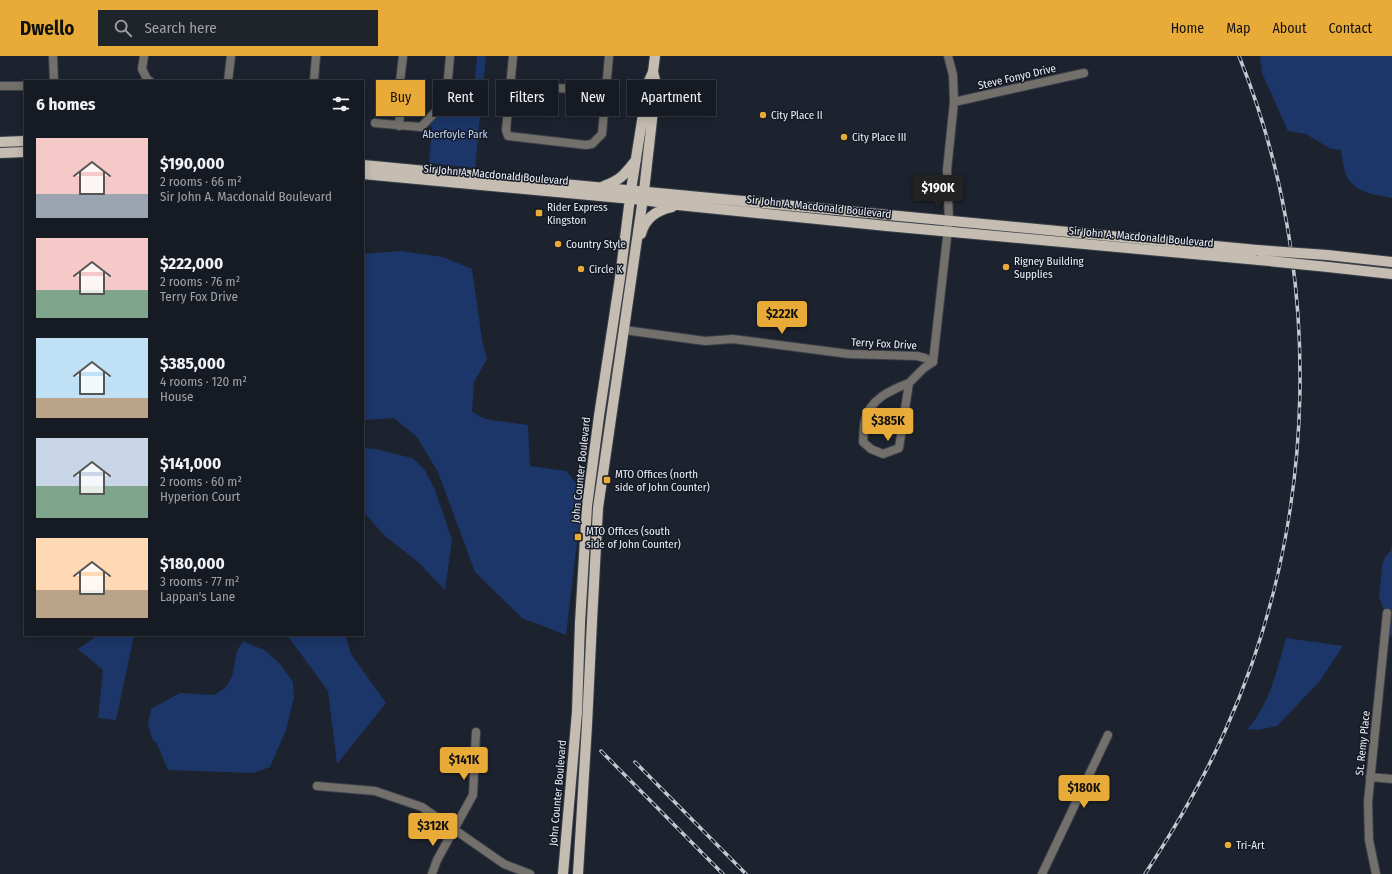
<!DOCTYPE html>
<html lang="en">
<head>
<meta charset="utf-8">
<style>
  :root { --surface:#161a22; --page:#1f232a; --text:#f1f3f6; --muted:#9ea1a5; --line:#353840; --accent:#e9ab37 }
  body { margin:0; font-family:"Fira Sans Condensed",sans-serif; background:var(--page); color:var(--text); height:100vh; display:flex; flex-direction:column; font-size:15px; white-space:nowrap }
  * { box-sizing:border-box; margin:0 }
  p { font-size:13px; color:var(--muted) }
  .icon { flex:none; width:22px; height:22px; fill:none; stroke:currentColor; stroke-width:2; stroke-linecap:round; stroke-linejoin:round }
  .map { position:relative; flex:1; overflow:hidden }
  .panel { position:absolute; left:24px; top:24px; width:340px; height:556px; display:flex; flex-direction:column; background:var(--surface); border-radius:0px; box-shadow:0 2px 10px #0003,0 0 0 1px var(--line) }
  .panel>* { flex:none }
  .hud { position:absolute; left:376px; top:24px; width:380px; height:36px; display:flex; gap:8px }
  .price { position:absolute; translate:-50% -34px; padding:0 9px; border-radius:4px; background:var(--accent); color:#111; font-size:13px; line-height:26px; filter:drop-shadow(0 1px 2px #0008) }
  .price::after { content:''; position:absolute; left:50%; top:24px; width:12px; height:9px; margin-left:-6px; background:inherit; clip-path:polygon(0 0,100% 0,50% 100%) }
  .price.on { background:#222; color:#fff }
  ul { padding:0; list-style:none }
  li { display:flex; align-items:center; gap:12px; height:100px; padding:0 12px }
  li span { display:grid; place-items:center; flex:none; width:112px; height:80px; border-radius:0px; color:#555 }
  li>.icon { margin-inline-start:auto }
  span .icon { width:48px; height:48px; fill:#fffc; stroke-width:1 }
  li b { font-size:17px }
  h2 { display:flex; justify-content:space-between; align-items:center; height:48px; padding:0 12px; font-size:17px }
  .chip { padding:0 14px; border-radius:0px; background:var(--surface); box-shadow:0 2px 10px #0003,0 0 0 1px var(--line); font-size:14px; line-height:36px }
  .chip.on { background:var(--accent); color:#111 }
  header { display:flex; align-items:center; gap:24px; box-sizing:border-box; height:56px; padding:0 20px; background:var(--accent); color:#111 }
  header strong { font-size:19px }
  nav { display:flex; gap:22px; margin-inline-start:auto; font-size:14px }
  .search { width:280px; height:36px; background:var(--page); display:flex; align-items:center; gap:10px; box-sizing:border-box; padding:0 14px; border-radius:0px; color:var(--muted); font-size:15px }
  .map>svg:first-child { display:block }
  .green { fill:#1c3669 }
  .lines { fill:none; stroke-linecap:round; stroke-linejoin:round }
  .minor-casing { stroke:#3a404a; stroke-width:10 }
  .major-casing { stroke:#3a404a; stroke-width:12 }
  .minor { stroke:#736f6a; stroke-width:8 }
  .major { stroke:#c5bdb1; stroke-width:10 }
  .rail-casing { stroke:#c3c7cf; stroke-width:3.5 }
  .rail { stroke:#141924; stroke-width:2; stroke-dasharray:6; stroke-linecap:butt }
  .major-bridge-casing { stroke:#3a404a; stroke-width:12; stroke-linecap:butt }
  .major-bridge { stroke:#c5bdb1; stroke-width:10 }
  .poi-dot { fill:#e9ab37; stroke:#141924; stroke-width:1.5 }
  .labels { text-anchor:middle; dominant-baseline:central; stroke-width:3; stroke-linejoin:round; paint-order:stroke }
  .street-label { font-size:11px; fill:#ebeff6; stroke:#141924 }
  .poi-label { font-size:11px; fill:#ebeff6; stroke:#141924; text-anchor:start }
  .park-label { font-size:11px; fill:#c2d6fa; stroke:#141924 }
</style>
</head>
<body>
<header>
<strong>Dwello</strong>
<div class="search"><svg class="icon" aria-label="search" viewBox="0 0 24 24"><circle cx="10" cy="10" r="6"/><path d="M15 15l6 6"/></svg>Search here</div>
<nav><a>Home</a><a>Map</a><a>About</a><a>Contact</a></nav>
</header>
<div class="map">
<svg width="1392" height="818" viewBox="0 0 1392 818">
  <rect width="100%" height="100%" fill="#1d232e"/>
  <!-- green -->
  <path class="green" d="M 477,0 L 486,0 L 475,112 L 429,107 L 432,70 L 429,69 L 438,58 L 444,53 L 472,56 Z
    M 1260,0 L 1392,0 L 1392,142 C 1373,138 1352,137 1345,116 C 1343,109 1342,101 1341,94 L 1331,93 L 1306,78 L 1288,75 L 1262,17 Z
    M 400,195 L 443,201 L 472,213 L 482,284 L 487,303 L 474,326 L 472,356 L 485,363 L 528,369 L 530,410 L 566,415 L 583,436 L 566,579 L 522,562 L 475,516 L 438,416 L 417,381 L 394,362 L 366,364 L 363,366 L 363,198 Z
    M 363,392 L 375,393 L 412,402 L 424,413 L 435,434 L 452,484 L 445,534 L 417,505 L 386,481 L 363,456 Z
    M 1392,486 L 1392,581 L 1383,571 L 1385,556 L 1379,541 L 1382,510 L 1385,501 L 1391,494 Z
    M 98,579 L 134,579 L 116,664 L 98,662 L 103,614 L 78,593 Z
    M 287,579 L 345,579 L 351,598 L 386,647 L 337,708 L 328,635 Z
    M 1286,582 L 1343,590 L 1319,626 L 1277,670 L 1258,674 L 1247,673 C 1269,651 1278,611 1286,582 Z
    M 243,585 L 266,595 L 280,608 L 293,626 L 294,641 L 286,674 L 270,711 L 253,717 L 168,714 L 157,688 L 152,683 L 148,667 L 151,653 L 180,637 L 214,639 L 225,632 L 232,621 L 237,595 Z"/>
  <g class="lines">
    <!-- minor casing -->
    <g class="minor-casing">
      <path id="minor" d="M 53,0 L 54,25
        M 144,0 L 142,13 L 147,23 L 150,25
        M 513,0 L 506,74 L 508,80 L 586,89 L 592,88 L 602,78 L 609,0
        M 228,25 L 231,0
        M 314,25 L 316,0
        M 510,28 L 606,36
        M 0,30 L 25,30
        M 954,46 L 1084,17
        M 375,67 L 421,71 L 446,45 L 450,0
        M 399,70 L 401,47 L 399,34 L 403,0
        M 624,274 L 705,285 L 733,283 L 849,298 L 917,300 L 925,302 L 933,306
        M 933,306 L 949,164 L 947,114 L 954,46 L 953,19 L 948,0
        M 909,327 C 891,334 870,343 865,364 C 863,370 864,379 863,386 L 871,393 L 883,398 L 899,392 L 909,327 L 924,312 L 933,306
        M 1370,721 L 1392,723
        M 317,730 L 375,735 L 422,751 L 504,808 L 530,818
        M 432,818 L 437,804 L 473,739 L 476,676
        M 1042,818 L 1108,679
        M 1376,818 L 1369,784 L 1368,746 L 1387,557"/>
    </g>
    <!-- major casing -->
    <g class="major-casing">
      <path id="major" d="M 0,86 L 25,85
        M 0,97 L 25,96
        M 363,109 L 1257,194
        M 363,118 L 643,144 L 678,149 L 887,170 L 1259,204
        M 604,130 C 621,124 625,118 636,104
        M 641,178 C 645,162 657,154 672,151
        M 1327,199 L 1392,206
        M 1328,211 L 1392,218
        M 563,818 L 577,656 L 580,567 L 587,450 L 599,360 L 620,222 L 631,134 L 648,27 L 653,16 L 655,0
        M 578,818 L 587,669 L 592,565 L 598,452 L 644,135 L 656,28 L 653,16"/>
    </g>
    <!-- minor -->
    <use href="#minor" class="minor"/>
    <!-- major -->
    <use href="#major" class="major"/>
    <!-- rail casing -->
    <g class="rail-casing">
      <path id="rail" d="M 601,695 L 723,818
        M 635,706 L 746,818
        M 1145,818 C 1175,772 1203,725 1225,675 C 1320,465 1325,213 1239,0"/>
    </g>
    <!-- rail -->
    <use href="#rail" class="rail"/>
    <!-- major-bridge casing -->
    <g class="major-bridge-casing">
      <path id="major-bridge" d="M 1257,194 L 1327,199
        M 1259,204 L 1328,211"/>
    </g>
    <!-- major-bridge -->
    <use href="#major-bridge" class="major-bridge"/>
  </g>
  <!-- markers -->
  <g class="poi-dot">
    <circle cx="763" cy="59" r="4"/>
    <circle cx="844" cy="81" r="4"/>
    <rect x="535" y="153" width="8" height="8" rx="2"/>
    <circle cx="558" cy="188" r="4"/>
    <circle cx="1006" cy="211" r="4"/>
    <circle cx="581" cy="213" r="4"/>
    <rect x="603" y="420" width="8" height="8" rx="2"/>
    <rect x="574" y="477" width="8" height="8" rx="2"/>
    <circle cx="1228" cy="789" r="4"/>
  </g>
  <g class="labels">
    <!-- street labels -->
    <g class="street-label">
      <text transform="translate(1017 21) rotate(-13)">Steve Fonyo Drive</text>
      <text transform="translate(496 119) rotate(5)">Sir John A. Macdonald Boulevard</text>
      <text transform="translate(819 151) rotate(6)">Sir John A. Macdonald Boulevard</text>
      <text transform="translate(1141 181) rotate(5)">Sir John A. Macdonald Boulevard</text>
      <text transform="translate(884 288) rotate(3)">Terry Fox Drive</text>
      <text transform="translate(581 414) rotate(-84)">John Counter Boulevard</text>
      <text transform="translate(1363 687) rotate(-84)">St. Remy Place</text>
      <text transform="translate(558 737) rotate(-85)">John Counter Boulevard</text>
    </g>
    <!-- poi labels -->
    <g class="poi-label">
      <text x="771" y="59">City Place II</text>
      <text x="852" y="81">City Place III</text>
      <text x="547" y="151">Rider Express<tspan x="547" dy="13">Kingston</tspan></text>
      <text x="566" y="188">Country Style</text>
      <text x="1014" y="205">Rigney Building<tspan x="1014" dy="13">Supplies</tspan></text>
      <text x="589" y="213">Circle K</text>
      <text x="615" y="418">MTO Offices (north<tspan x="615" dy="13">side of John Counter)</tspan></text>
      <text x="586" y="475">MTO Offices (south<tspan x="586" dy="13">side of John Counter)</tspan></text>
      <text x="1236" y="789">Tri-Art</text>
    </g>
    <!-- park labels -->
    <g class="park-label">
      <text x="455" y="78">Aberfoyle Park</text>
    </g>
  </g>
</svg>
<b class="price on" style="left:938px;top:153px">$190K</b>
<b class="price" style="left:782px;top:279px">$222K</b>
<b class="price" style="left:888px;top:386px">$385K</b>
<b class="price" style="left:464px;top:725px">$141K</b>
<b class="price" style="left:1084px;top:753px">$180K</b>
<b class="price" style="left:433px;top:791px">$312K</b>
<div class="hud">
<a class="chip on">Buy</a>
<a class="chip">Rent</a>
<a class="chip">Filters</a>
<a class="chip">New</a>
<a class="chip">Apartment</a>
</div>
<section class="panel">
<h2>6 homes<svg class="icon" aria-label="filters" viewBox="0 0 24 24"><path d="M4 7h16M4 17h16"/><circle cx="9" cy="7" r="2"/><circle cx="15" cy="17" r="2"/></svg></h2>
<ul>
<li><span style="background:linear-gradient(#f6c9c9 70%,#9aa5b1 0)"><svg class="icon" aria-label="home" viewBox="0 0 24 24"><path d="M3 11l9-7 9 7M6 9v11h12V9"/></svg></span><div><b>$190,000</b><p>2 rooms · 66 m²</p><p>Sir John A. Macdonald Boulevard</p></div></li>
<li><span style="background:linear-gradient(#f6c9c9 65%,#7fa58c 0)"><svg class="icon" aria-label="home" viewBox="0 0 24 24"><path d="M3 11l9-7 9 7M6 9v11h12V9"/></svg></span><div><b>$222,000</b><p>2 rooms · 76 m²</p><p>Terry Fox Drive</p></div></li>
<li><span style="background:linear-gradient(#bfe0f5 75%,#b9a48a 0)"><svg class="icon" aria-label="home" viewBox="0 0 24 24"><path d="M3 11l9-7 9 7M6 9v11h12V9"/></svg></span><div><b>$385,000</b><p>4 rooms · 120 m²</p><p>House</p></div></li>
<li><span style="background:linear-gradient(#c9d6e8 60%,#7fa58c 0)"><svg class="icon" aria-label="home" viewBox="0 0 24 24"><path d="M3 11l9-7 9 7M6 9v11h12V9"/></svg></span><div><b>$141,000</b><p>2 rooms · 60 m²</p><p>Hyperion Court</p></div></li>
<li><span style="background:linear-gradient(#ffd9b3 65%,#b9a48a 0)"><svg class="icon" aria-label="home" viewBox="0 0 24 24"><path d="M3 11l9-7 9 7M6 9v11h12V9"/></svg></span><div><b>$180,000</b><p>3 rooms · 77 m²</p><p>Lappan's Lane</p></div></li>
</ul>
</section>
</div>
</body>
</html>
